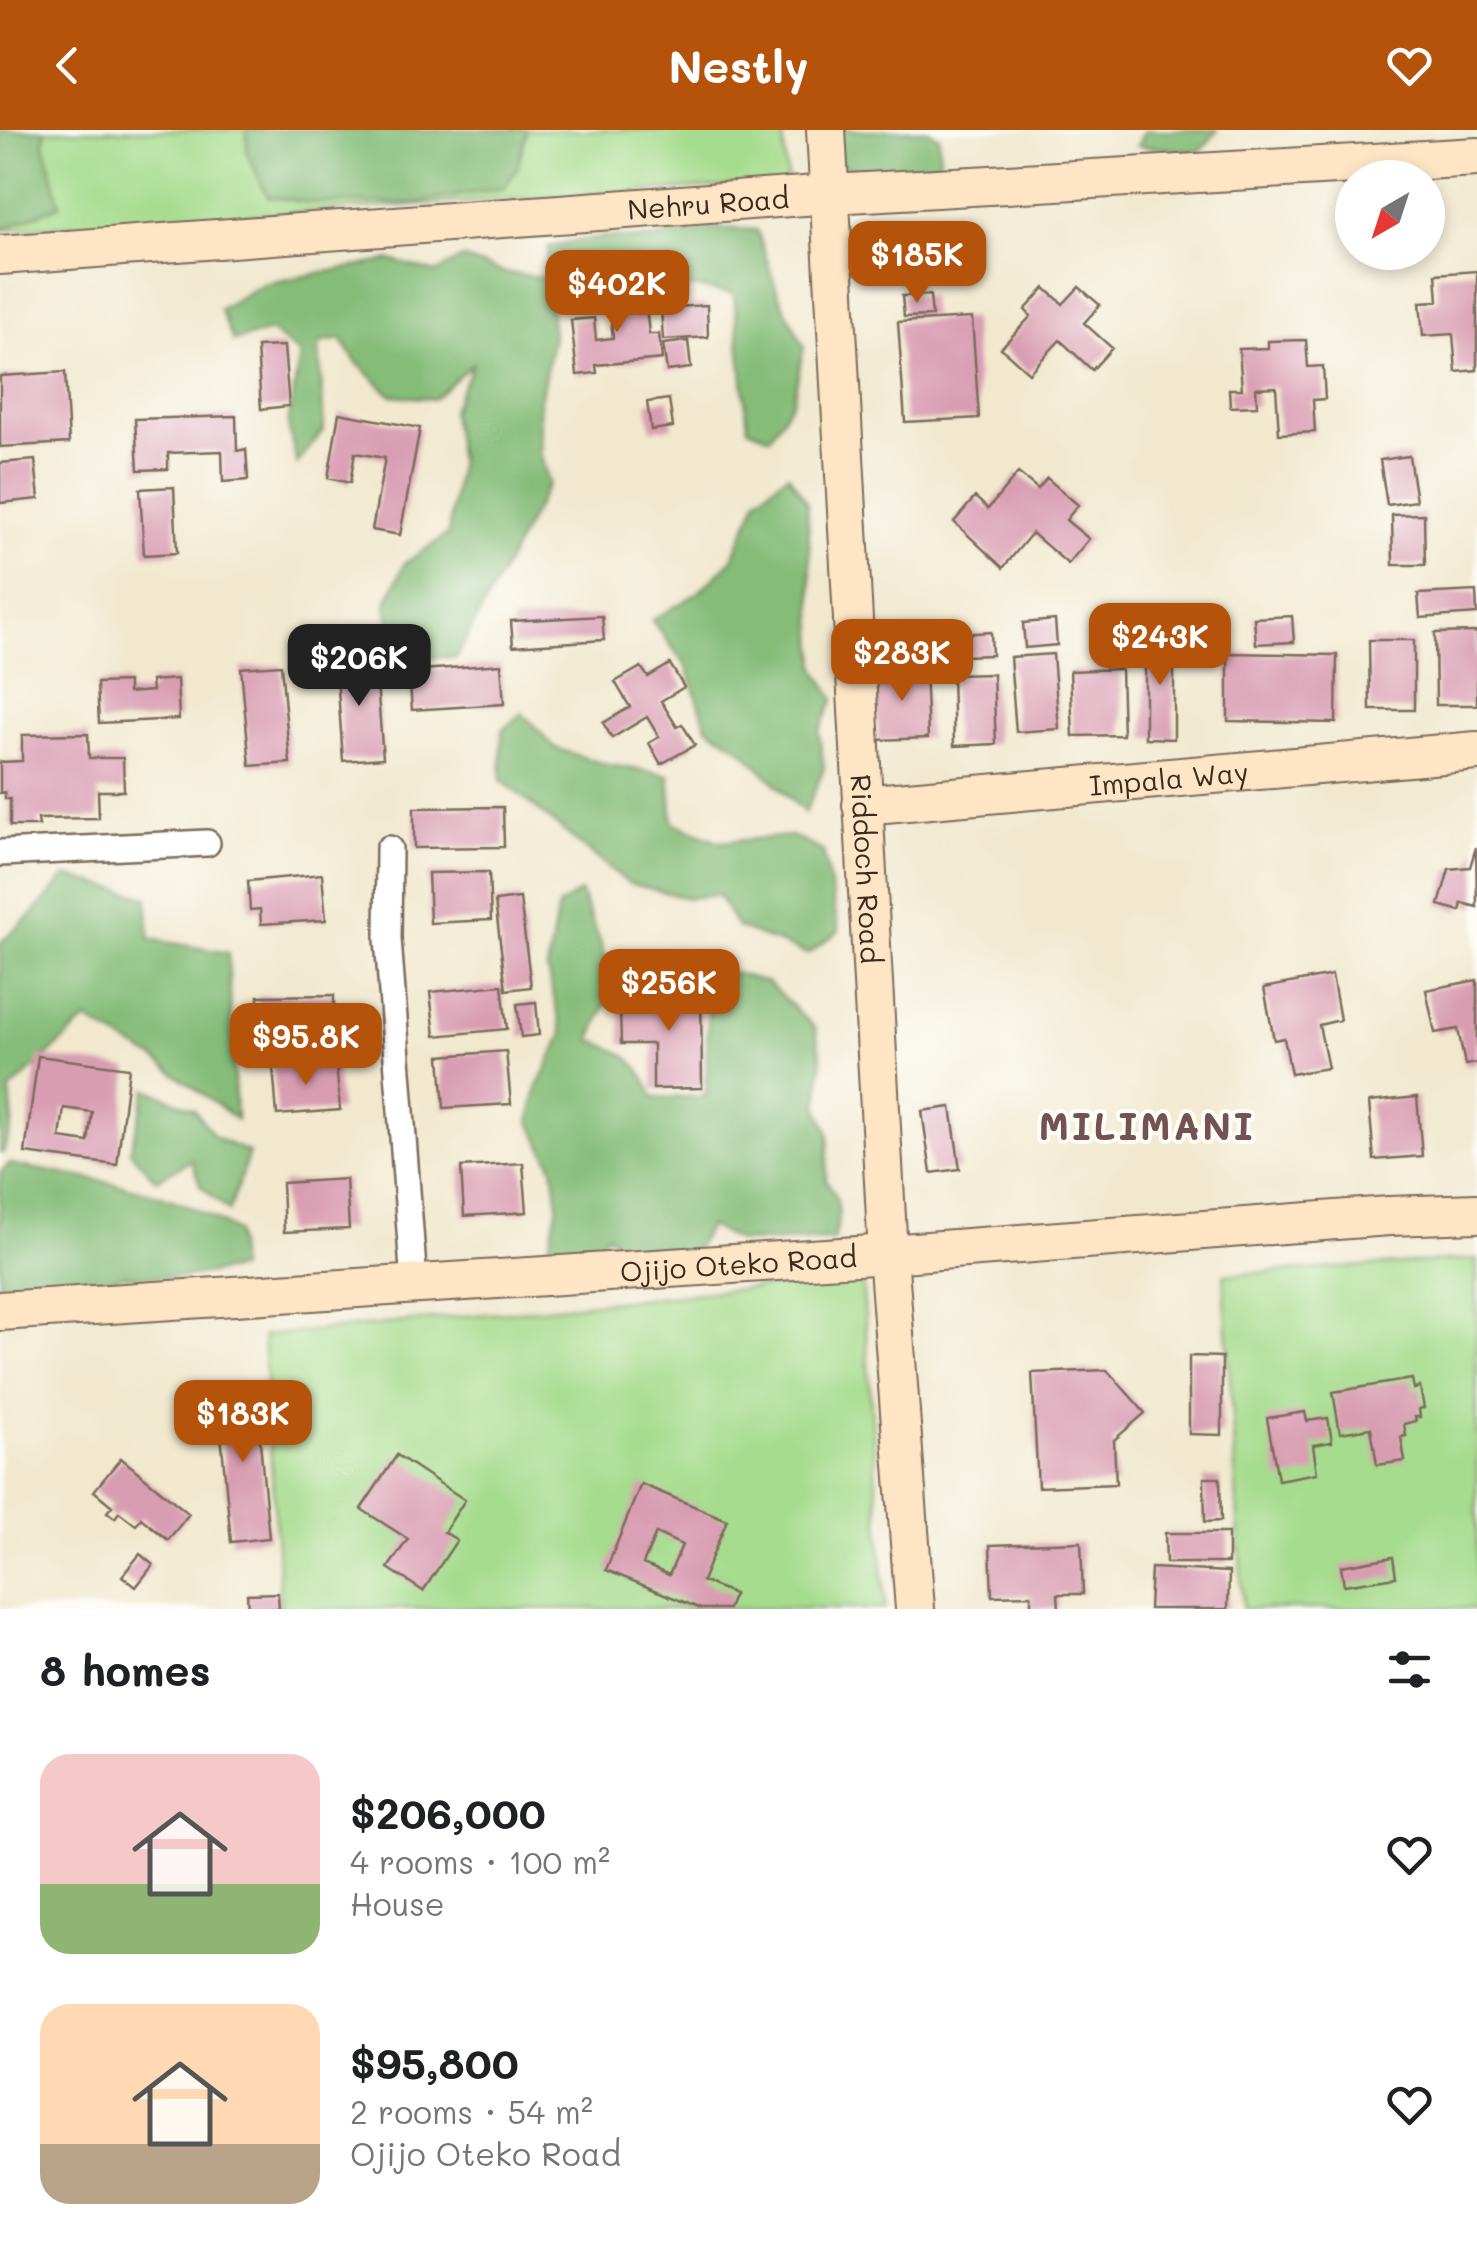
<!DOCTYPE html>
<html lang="en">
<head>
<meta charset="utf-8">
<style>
  :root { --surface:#fff; --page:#f2f2f2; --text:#202124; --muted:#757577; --accent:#b45309 }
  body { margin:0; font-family:Mali,sans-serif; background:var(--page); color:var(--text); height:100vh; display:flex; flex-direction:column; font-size:38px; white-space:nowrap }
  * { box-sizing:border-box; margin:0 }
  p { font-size:32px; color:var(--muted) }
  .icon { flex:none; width:55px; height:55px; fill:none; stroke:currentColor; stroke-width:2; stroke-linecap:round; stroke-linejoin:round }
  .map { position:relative; height:1479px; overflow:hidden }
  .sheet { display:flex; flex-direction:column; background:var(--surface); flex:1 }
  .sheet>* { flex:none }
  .needle { width:65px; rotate:219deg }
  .controls { position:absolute; left:1335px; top:30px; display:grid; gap:20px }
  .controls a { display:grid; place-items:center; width:110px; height:110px; border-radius:50%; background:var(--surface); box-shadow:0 5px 15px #0003; font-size:50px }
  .price { position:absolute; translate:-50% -85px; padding:0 22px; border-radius:20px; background:var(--accent); color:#fff; font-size:32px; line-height:65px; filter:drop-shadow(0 2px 5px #0008) }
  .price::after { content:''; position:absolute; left:50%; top:60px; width:30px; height:22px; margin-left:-15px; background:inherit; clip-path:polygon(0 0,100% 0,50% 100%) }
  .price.current { background:#222; color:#fff }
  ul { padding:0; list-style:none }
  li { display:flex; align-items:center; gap:30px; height:250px; padding:0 40px }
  li span { display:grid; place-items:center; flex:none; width:280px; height:200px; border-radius:30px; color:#555 }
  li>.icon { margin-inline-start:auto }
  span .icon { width:120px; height:120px; fill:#fffc; stroke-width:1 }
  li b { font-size:42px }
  h2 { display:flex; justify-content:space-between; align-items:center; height:120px; padding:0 40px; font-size:42px }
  header { display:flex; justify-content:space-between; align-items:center; height:130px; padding:0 40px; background:var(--accent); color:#fff; font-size:45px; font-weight:700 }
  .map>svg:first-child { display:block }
  .green { fill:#a6dc8d; stroke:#708356; stroke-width:2.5 }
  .forest { fill:#84bc78; stroke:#60734b; stroke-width:2.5 }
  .building { fill:#d99db2; fill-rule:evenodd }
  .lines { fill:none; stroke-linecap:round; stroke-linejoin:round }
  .street-casing { stroke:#7b6c5c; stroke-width:30 }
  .secondary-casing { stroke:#7b6c5c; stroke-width:42 }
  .street { stroke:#fff; stroke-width:25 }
  .secondary { stroke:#fee5c5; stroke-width:38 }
  .labels { text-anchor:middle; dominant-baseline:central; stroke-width:8; stroke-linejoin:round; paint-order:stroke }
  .street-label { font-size:28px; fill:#3b2a1e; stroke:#fdfcf7 }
  .district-label { font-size:38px; font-weight:bold; letter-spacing:2.5px; fill:#725252; stroke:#fdfcf7 }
</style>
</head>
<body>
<header><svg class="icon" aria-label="back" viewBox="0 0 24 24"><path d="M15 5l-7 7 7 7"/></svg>Nestly<svg class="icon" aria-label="heart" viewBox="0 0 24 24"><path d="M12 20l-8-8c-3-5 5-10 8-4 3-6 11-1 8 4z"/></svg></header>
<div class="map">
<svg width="1477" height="1479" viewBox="0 0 1477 1479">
  <rect width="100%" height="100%" fill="#fdfcf7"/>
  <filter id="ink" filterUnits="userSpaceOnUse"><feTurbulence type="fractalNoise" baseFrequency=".01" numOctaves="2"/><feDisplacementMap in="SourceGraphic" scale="20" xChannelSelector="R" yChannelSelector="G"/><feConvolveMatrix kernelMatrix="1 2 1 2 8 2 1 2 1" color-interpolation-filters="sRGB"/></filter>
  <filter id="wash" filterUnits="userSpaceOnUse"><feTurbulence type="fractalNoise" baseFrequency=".0048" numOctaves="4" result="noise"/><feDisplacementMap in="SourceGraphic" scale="40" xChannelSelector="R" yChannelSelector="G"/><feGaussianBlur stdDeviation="2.25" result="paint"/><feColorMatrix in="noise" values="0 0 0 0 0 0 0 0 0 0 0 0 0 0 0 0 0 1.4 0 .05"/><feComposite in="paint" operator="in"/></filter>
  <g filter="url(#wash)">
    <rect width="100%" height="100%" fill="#f1e8ce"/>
    <!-- green -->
    <path class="green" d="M 0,0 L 782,0 L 788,53 L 0,100 Z
      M 1477,1129 L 1477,1479 L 1243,1479 L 1224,1145 Z
      M 862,1147 L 885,1479 L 281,1479 L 263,1206 Z"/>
    <!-- forest -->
    <path class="forest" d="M 0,0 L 45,0 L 44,13 L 60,75 L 0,100 Z
      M 247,0 L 527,0 L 517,38 L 504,58 L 414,73 L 314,73 L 268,67 L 247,23 Z
      M 838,0 L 928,0 L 939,7 L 940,40 L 870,46 L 840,34 Z
      M 1145,0 L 1218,0 L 1200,22 L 1137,16 Z
      M 717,98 L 757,100 L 778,164 L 804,217 L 793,270 L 770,307 L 748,298 L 734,164 L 693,157 L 658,162 L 617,144 L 580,170 L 547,149 L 553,206 L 539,275 L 541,327 L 549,353 L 456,528 L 399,525 L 386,475 L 404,434 L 448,404 L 459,331 L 451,281 L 474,232 L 434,269 L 391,265 L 356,232 L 341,209 L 319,213 L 324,299 L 297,334 L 288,296 L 300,224 L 270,201 L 233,211 L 220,179 L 263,154 L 391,130 L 436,143 L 462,128 L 506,143 L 546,148 L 548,117 L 600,107 L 651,109 Z
      M 788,344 L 807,372 L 816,538 L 834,569 L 819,602 L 824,638 L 805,683 L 741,619 L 707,597 L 687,537 L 652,490 L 698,463 L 732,430 L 758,368 Z
      M 522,583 L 555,618 L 604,634 L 669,645 L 673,693 L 720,712 L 792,706 L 823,721 L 839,801 L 808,824 L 737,797 L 718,765 L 687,768 L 628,753 L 501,650 L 502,600 Z
      M 66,746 L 147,767 L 150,809 L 228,823 L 236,989 L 154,928 L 86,890 L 10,960 L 13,993 L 3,1023 L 0,1023 L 0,813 L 34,783 Z
      M 580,762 L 601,814 L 613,859 L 591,909 C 630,927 636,927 654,968 L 706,966 L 709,836 L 767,852 L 815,898 L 822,931 L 818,977 L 829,1004 L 826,1050 C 841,1070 841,1086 834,1110 L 740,1112 L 709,1096 L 694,1122 L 630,1124 L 607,1104 L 589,1126 L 548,1122 L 558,1074 L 553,1037 L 530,991 L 537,959 L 563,904 L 547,840 L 558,776 Z
      M 147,959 L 194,979 L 215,1007 L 249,1023 L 229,1081 L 200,1055 L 192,1030 L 156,1050 L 130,1021 Z
      M 10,1034 C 88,1050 169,1056 236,1102 L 239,1139 L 178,1148 L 121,1145 L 92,1159 L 35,1155 L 0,1160 L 0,1042 Z"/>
    <g id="blocks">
      <!-- building -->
      <path class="building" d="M 1477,141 L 1477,240 L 1456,242 L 1453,204 L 1423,206 L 1420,172 L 1438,171 L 1436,144 Z
        M 1079,157 L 1100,175 L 1084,193 L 1112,218 L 1092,240 L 1060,210 L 1029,243 L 1001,218 L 1031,186 L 1025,180 L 1045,158 L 1063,174 Z
        M 644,159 L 649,204 L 659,204 L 662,229 L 596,235 L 597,243 L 577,245 L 571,190 L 594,188 L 596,210 L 613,208 L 608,163 Z
        M 930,165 L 932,186 L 904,187 L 902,166 Z
        M 707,175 L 708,207 L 663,210 L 661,178 Z
        M 972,188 L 979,288 L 905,292 L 898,192 Z
        M 1306,210 L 1308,237 L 1323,236 L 1325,269 L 1313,270 L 1315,302 L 1279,304 L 1276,257 L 1256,258 L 1257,276 L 1230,277 L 1229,259 L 1242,259 L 1239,219 L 1268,218 L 1268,211 Z
        M 688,211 L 691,238 L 667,241 L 663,214 Z
        M 284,216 L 289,276 L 261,279 L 257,217 Z
        M 65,242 L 69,313 L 0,317 L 0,246 Z
        M 669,269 L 673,297 L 651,300 L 647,272 Z
        M 339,283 L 420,298 L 400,405 L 372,400 L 385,328 L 355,323 L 350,353 L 328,348 Z
        M 236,286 L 237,321 L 246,319 L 248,350 L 223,352 L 222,321 L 168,323 L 168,339 L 138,340 L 135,289 Z
        M 1409,326 L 1416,371 L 1387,375 L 1380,330 Z
        M 35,330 L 39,369 L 0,373 L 0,333 Z
        M 1018,343 L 1038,359 L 1047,348 L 1078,375 L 1066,390 L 1089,409 L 1068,434 L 1032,403 L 1003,438 L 954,392 L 975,367 L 988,379 Z
        M 174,357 L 177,423 L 144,425 L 140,359 Z
        M 1424,384 L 1425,435 L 1393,435 L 1392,385 Z
        M 1476,461 L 1477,484 L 1420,488 L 1418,464 Z
        M 602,486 L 604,510 L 513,516 L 511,491 Z
        M 1292,486 L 1294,512 L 1256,514 L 1254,488 Z
        M 1055,490 L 1057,515 L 1025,518 L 1023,493 Z
        M 936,502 L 954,503 L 953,536 L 935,535 Z
        M 991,502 L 992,525 L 964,526 L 962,504 Z
        M 1477,502 L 1477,575 L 1436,575 L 1435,503 Z
        M 1145,508 L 1174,508 L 1174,609 L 1145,608 Z
        M 1369,510 L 1414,510 L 1414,580 L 1370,580 Z
        M 1228,523 L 1337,525 L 1336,593 L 1228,591 Z
        M 1053,524 L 1059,599 L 1016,602 L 1010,527 Z
        M 375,528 L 383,628 L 343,631 L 336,530 Z
        M 501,534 L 504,574 L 412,580 L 409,541 Z
        M 670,534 L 684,557 L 661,571 L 677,597 L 682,594 L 695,615 L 661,634 L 649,613 L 659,607 L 647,587 L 612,608 L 603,593 L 630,577 L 615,552 L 641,537 L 648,547 Z
        M 281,535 L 290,633 L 250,636 L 241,538 Z
        M 925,537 L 928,608 L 878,610 L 875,539 Z
        M 1121,539 L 1123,605 L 1073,606 L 1070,541 Z
        M 993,544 L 996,614 L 954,616 L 952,545 Z
        M 177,549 L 179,589 L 99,593 L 97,553 L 128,552 L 128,563 L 152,561 L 151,551 Z
        M 88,604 L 89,628 L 123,628 L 124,661 L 98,661 L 99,688 L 38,689 L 39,696 L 10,696 L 10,669 L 5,669 L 5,662 L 0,663 L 0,632 L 22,631 L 22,605 Z
        M 503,677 L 504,717 L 414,718 L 414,678 Z
        M 1476,717 L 1477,777 L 1462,773 L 1460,781 L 1439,775 L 1449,739 L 1470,737 Z
        M 489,742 L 491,790 L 430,793 L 428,743 Z
        M 322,744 L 326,790 L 261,794 L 260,779 L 250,780 L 248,751 Z
        M 520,768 L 531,857 L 506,860 L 495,771 Z
        M 1332,845 L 1340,890 L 1319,895 L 1328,938 L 1291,944 L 1284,908 L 1274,910 L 1264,858 Z
        M 1477,850 L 1477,933 L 1465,935 L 1458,899 L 1435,903 L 1426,860 Z
        M 502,855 L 507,899 L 435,906 L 430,862 Z
        M 650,855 L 701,855 L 702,958 L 653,959 L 653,914 L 621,914 L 620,877 L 650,877 Z
        M 334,865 L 334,911 L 258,912 L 258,866 Z
        M 536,872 L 539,905 L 521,907 L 517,874 Z
        M 506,921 L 511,974 L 444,978 L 440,926 Z
        M 38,926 L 129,938 L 117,1035 L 25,1023 ZM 64,978 L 92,982 L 88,1012 L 60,1008 Z
        M 336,932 L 340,980 L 277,985 L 273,936 Z
        M 1417,967 L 1422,1026 L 1374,1030 L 1369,972 Z
        M 951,977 L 960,1039 L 931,1043 L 922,981 Z
        M 523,1033 L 527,1082 L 464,1086 L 461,1037 Z
        M 346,1049 L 349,1099 L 284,1102 L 282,1053 Z
        M 1189,1226 L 1222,1227 L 1222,1305 L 1189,1304 Z
        M 1107,1240 L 1145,1283 L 1114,1310 L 1116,1354 L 1038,1357 L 1032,1243 Z
        M 1412,1249 L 1414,1259 L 1420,1257 L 1424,1278 L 1419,1279 L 1420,1287 L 1415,1287 L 1416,1291 L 1404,1294 L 1406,1306 L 1401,1307 L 1405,1331 L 1377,1335 L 1371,1298 L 1340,1303 L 1333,1262 Z
        M 255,1258 L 269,1408 L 231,1412 L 217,1261 Z
        M 1305,1282 L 1307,1291 L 1328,1288 L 1332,1312 L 1313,1315 L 1317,1343 L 1278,1350 L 1267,1288 Z
        M 397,1325 L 465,1370 L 444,1402 L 457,1410 L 423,1461 L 388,1438 L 408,1409 L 361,1379 Z
        M 121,1328 L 189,1384 L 168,1410 L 141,1388 L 136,1395 L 119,1382 L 115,1388 L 107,1382 L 112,1376 L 94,1361 Z
        M 1204,1348 L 1220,1348 L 1221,1391 L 1205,1392 Z
        M 641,1354 L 727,1390 L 702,1451 L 734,1464 L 728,1479 L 701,1479 L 606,1440 ZM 656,1403 L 682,1415 L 669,1445 L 643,1434 Z
        M 1165,1403 L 1228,1403 L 1228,1433 L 1166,1433 Z
        M 1081,1412 L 1083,1464 L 1058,1464 L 1059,1479 L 1031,1479 L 1031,1465 L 992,1466 L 990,1415 Z
        M 140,1424 L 153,1435 L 136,1457 L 122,1446 Z
        M 1393,1427 L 1396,1447 L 1344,1455 L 1341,1436 Z
        M 1151,1438 L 1229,1442 L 1228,1479 L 1149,1479 Z
        M 278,1463 L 279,1479 L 248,1479 L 247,1464 Z"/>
    </g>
  </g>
  <g filter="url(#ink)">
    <use href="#blocks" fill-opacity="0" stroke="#7b6c5c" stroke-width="2.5"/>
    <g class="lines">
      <!-- street casing -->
      <g class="street-casing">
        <path id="street" d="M 389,719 L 388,809 L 414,1153
          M 0,723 L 207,713"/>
      </g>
      <!-- secondary casing -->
      <g class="secondary-casing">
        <g id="secondary">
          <path id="s1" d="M 826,0 L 888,1124 L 915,1479"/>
          <path id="s2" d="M 0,125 L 831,64 L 1477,27"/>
          <path id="s3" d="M 862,675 L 1477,621"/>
          <path id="s4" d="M 0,1181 L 888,1124 L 1389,1086 L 1477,1083"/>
        </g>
      </g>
      <!-- street -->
      <use href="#street" class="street"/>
      <!-- secondary -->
      <use href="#secondary" class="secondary"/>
    </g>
  </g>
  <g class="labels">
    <!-- street labels -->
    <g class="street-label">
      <text stroke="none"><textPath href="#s2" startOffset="710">Nehru Road</textPath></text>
      <text stroke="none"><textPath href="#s3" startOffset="308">Impala Way</textPath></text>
      <text stroke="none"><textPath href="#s1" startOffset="740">Riddoch Road</textPath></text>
      <text stroke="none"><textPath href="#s4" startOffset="740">Ojijo Oteko Road</textPath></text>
    </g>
    <!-- district labels -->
    <g class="district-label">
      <text x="1147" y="995">MILIMANI</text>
    </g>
  </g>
</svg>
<div class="controls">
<a><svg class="needle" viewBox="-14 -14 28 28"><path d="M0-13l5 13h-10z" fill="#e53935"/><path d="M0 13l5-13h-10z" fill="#757577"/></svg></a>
</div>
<b class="price" style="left:917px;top:176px">$185K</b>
<b class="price" style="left:617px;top:205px">$402K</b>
<b class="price" style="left:1160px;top:558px">$243K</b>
<b class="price" style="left:902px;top:574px">$283K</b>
<b class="price current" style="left:359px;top:579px">$206K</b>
<b class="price" style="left:669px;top:904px">$256K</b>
<b class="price" style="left:306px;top:958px">$95.8K</b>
<b class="price" style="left:243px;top:1335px">$183K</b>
</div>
<section class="sheet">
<h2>8 homes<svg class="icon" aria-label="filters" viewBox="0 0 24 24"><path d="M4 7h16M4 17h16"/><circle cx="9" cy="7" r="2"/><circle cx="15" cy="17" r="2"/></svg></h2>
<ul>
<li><span style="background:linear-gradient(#f6c9c9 65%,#8fb573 0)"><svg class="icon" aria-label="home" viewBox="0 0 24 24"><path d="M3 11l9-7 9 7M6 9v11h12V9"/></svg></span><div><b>$206,000</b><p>4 rooms · 100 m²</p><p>House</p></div><svg class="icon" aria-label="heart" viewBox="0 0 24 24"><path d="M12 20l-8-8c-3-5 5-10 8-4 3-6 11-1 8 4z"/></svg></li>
<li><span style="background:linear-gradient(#ffd9b3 70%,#b9a48a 0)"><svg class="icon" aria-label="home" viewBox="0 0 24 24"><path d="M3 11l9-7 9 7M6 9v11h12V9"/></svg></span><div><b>$95,800</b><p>2 rooms · 54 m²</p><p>Ojijo Oteko Road</p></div><svg class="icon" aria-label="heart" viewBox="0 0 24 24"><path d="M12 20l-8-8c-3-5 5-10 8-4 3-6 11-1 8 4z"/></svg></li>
</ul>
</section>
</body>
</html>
